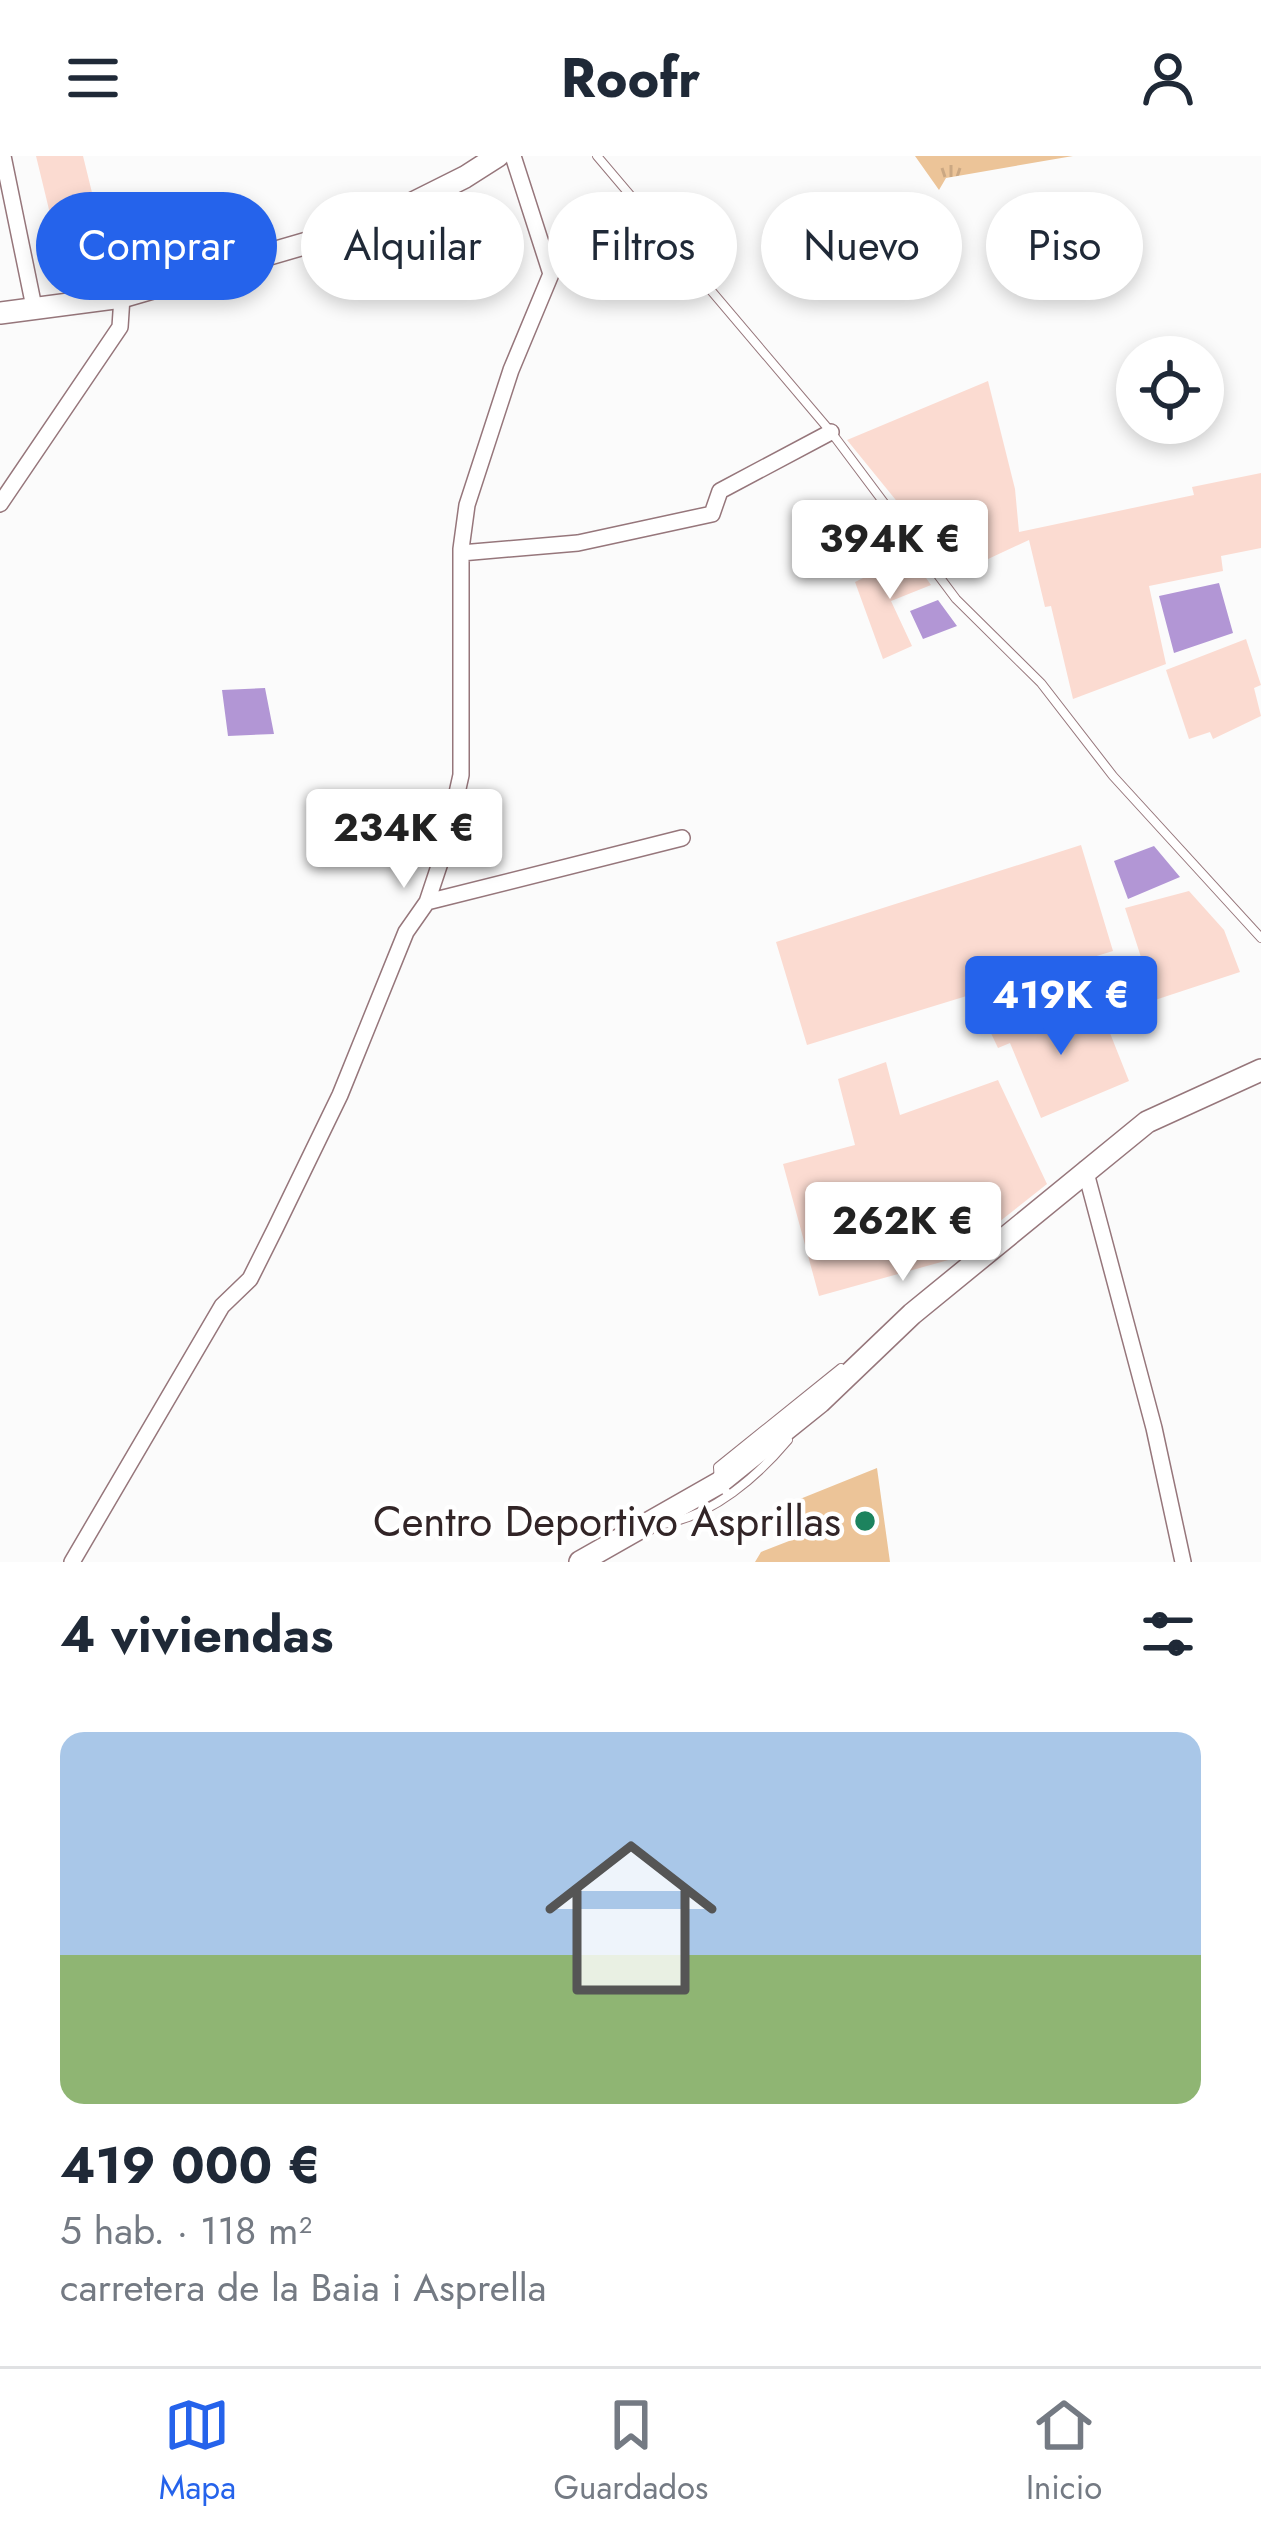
<!DOCTYPE html>
<html lang="es">
<head>
<meta charset="utf-8">
<style>
  :root { --surface:#fff; --page:#f6f6f7; --text:#1f2937; --muted:#747a83; --line:#e0e1e3; --accent:#2563eb }
  body { margin:0; font-family:Jost,sans-serif; background:var(--page); color:var(--text); height:100vh; display:flex; flex-direction:column; font-size:45px; white-space:nowrap }
  * { box-sizing:border-box; margin:0 }
  p { font-size:39px; color:var(--muted) }
  .icon { flex:none; width:66px; height:66px; fill:none; stroke:currentColor; stroke-width:2; stroke-linecap:round; stroke-linejoin:round }
  .map { position:relative; height:1406px; overflow:hidden }
  .panel { display:flex; flex-direction:column; background:var(--surface); flex:1 }
  .panel>* { flex:none }
  .banner { position:absolute; left:36px; top:36px; width:1191px; height:108px; display:flex; gap:24px }
  .buttons { position:absolute; left:1116px; top:180px; display:grid; gap:24px }
  .buttons a { display:grid; place-items:center; width:108px; height:108px; border-radius:50%; background:var(--surface); box-shadow:0 6px 18px #0003; font-size:60px }
  .price { position:absolute; translate:-50% -102px; padding:0 27px; border-radius:12px; background:#fff; color:#222; font-size:39px; line-height:78px; filter:drop-shadow(0 3px 6px #0008) }
  .price::after { content:''; position:absolute; left:50%; top:72px; width:36px; height:27px; margin-left:-18px; background:inherit; clip-path:polygon(0 0,100% 0,50% 100%) }
  .price.active { background:var(--accent); color:#fff }
  ul { padding:0; list-style:none }
  li { display:grid; align-content:center; gap:24px; height:636px; padding:0 60px }
  li span { display:grid; place-items:center; height:372px; border-radius:24px; color:#555 }
  li>.icon { margin-inline-start:auto }
  span .icon { width:216px; height:216px; fill:#fffc; stroke-width:1 }
  li b { font-size:51px }
  h2 { display:flex; justify-content:space-between; align-items:center; height:144px; padding:0 60px; font-size:51px }
  .pill { padding:0 42px; border-radius:54px; background:var(--surface); box-shadow:0 6px 18px #0003; font-size:42px; line-height:108px }
  .pill.active { background:var(--accent); color:#fff }
  header { display:flex; justify-content:space-between; align-items:center; height:156px; padding:0 60px; background:var(--surface); font-size:54px; font-weight:700 }
  .tab-bar { display:flex; justify-content:space-around; align-items:center; height:168px; border-top:3px solid var(--line); background:var(--surface); font-size:33px; color:var(--muted) }
  .tab-bar a { display:grid; justify-items:center; gap:6px }
  .tab-bar .active { color:var(--accent) }
  .map>svg:first-child { display:block }
  .grass { fill:url(#grass-tufts) }
  .pitch { fill:#ecc498 }
  .water { fill:#b296d5 }
  .building { fill:#fbdbd1 }
  .lines { fill:none; stroke-linecap:round; stroke-linejoin:round }
  .service-casing { stroke:#96767b; stroke-width:10 }
  .minor-casing { stroke:#96767b; stroke-width:18 }
  .secondary-casing { stroke:#96767b; stroke-width:24 }
  .service { stroke:#fff; stroke-width:8 }
  .minor { stroke:#fff; stroke-width:15 }
  .secondary { stroke:#fff; stroke-width:21 }
  .poi-dot { fill:#1d835e; stroke:#fff; stroke-width:4.5 }
  .labels { text-anchor:middle; dominant-baseline:central; stroke-width:9; stroke-linejoin:round; paint-order:stroke }
  .poi-label { font-size:42px; fill:#322527; stroke:#fff; text-anchor:end }
</style>
</head>
<body>
<header><svg class="icon" aria-label="menu" viewBox="0 0 24 24"><path d="M4 6h16M4 12h16M4 18h16"/></svg>Roofr<svg class="icon" aria-label="person" viewBox="0 0 24 24"><circle cx="12" cy="8" r="4"/><path d="M4 21q1-7 8-7t8 7"/></svg></header>
<div class="map">
<svg width="1261" height="1406" viewBox="0 0 1261 1406">
  <defs>
    <pattern id="grass-tufts" width="24" height="20" patternUnits="userSpaceOnUse" patternTransform="scale(3)"><rect width="24" height="20" fill="#ecc498"/><path d="M3 7l-1-3M5 7V3M7 7l1-3M15 17l-1-3M17 17v-4M19 17l1-3" fill="none" stroke="#cba883"/></pattern>
  </defs>
  <rect width="100%" height="100%" fill="#fbfbfb"/>
  <!-- grass -->
  <path class="grass" d="M 915,0 L 1073,0 L 946,22 L 939,34 Z"/>
  <!-- pitch -->
  <path class="pitch" d="M 877,1312 L 890,1406 L 755,1406 L 761,1396 L 807,1378 L 795,1345 Z"/>
  <!-- water -->
  <path class="water" d="M 872,358 L 903,395 L 852,419 L 833,378 Z
    M 1219,427 L 1233,477 L 1174,497 L 1159,440 Z
    M 938,444 L 957,470 L 923,483 L 910,455 Z
    M 265,532 L 274,578 L 228,580 L 222,534 Z
    M 1154,690 L 1180,721 L 1128,743 L 1114,705 Z"/>
  <!-- building -->
  <path class="building" d="M 36,0 L 83,0 L 97,57 L 53,70 Z
    M 988,225 L 1015,333 L 1019,376 L 1194,339 L 1192,331 L 1261,317 L 1261,392 L 1221,400 L 1223,415 L 1149,430 L 1166,508 L 1073,543 L 1051,450 L 1045,451 L 1029,384 L 956,418 L 847,284 Z
    M 910,399 L 931,429 L 891,445 L 912,490 L 883,503 L 855,426 Z
    M 1246,483 L 1261,529 L 1254,532 L 1261,560 L 1213,583 L 1210,576 L 1189,583 L 1166,514 Z
    M 1081,689 L 1113,795 L 807,889 L 776,786 Z
    M 1189,735 L 1224,774 L 1240,816 L 1155,844 L 1125,752 Z
    M 1056,845 L 1068,877 L 1104,862 L 1129,925 L 1041,962 L 1010,887 L 998,892 L 988,871 Z
    M 886,906 L 900,959 L 998,924 L 1047,1028 L 952,1103 L 819,1140 L 783,1008 L 855,989 L 838,923 Z"/>
  <g class="lines">
    <!-- service casing -->
    <g class="service-casing">
      <path id="service" d="M 597,0 L 831,276 L 956,443 L 1041,527 L 1113,620 L 1261,782
        M 729,1339 L 719,1327 L 718,1311 L 841,1212
        M 664,1368 C 713,1359 757,1321 788,1284"/>
    </g>
    <!-- minor casing -->
    <g class="minor-casing">
      <path id="minor" d="M 3,0 L 34,151
        M 0,348 L 120,171 L 122,141
        M 461,397 L 578,387 L 712,358 L 720,335 L 831,276
        M 427,746 L 682,682
        M 1085,1013 L 1154,1272 L 1183,1406
        M 72,1406 L 222,1150 L 250,1123 L 275,1073 L 340,939 L 406,776 L 427,746 L 444,695 L 461,619 L 461,393 L 467,349 L 511,214 L 551,118 L 513,0"/>
    </g>
    <!-- secondary casing -->
    <g class="secondary-casing">
      <path id="secondary" d="M 0,157 L 122,141 L 369,69 L 465,21 L 498,0
        M 580,1406 L 719,1327 L 820,1246 L 912,1158 L 1147,966 L 1261,914"/>
    </g>
    <!-- service -->
    <use href="#service" class="service"/>
    <!-- minor -->
    <use href="#minor" class="minor"/>
    <!-- secondary -->
    <use href="#secondary" class="secondary"/>
  </g>
  <!-- markers -->
  <circle class="poi-dot" cx="865" cy="1365" r="12"/>
  <g class="labels">
    <!-- poi labels -->
    <g class="poi-label">
      <text x="841" y="1365">Centro Deportivo Asprillas</text>
    </g>
  </g>
</svg>
<div class="buttons">
<a><svg class="icon" aria-label="locate" viewBox="0 0 24 24"><circle cx="12" cy="12" r="6"/><path d="M12 2v4M12 18v4M2 12h4M18 12h4"/></svg></a>
</div>
<b class="price" style="left:890px;top:446px">394K €</b>
<b class="price" style="left:404px;top:735px">234K €</b>
<b class="price active" style="left:1061px;top:902px">419K €</b>
<b class="price" style="left:903px;top:1128px">262K €</b>
<div class="banner">
<a class="pill active">Comprar</a>
<a class="pill">Alquilar</a>
<a class="pill">Filtros</a>
<a class="pill">Nuevo</a>
<a class="pill">Piso</a>
</div>
</div>
<section class="panel">
<h2>4 viviendas<svg class="icon" aria-label="filters" viewBox="0 0 24 24"><path d="M4 7h16M4 17h16"/><circle cx="9" cy="7" r="2"/><circle cx="15" cy="17" r="2"/></svg></h2>
<ul>
<li><span style="background:linear-gradient(#a9c7e8 60%,#8fb573 0)"><svg class="icon" aria-label="home" viewBox="0 0 24 24"><path d="M3 11l9-7 9 7M6 9v11h12V9"/></svg></span><div><b>419 000 €</b><p>5 hab. · 118 m²</p><p>carretera de la Baia i Asprella</p></div></li>
</ul>
</section>
<nav class="tab-bar">
<a class="active"><svg class="icon" aria-label="map" viewBox="0 0 24 24"><path d="M3 6l6-2 6 2 6-2v14l-6 2-6-2-6 2zM9 4v14M15 6v14"/></svg>Mapa</a>
<a><svg class="icon" aria-label="saved" viewBox="0 0 24 24"><path d="M7 4h10v16l-5-4-5 4z"/></svg>Guardados</a>
<a><svg class="icon" aria-label="home" viewBox="0 0 24 24"><path d="M3 11l9-7 9 7M6 9v11h12V9"/></svg>Inicio</a>
</nav>
</body>
</html>
